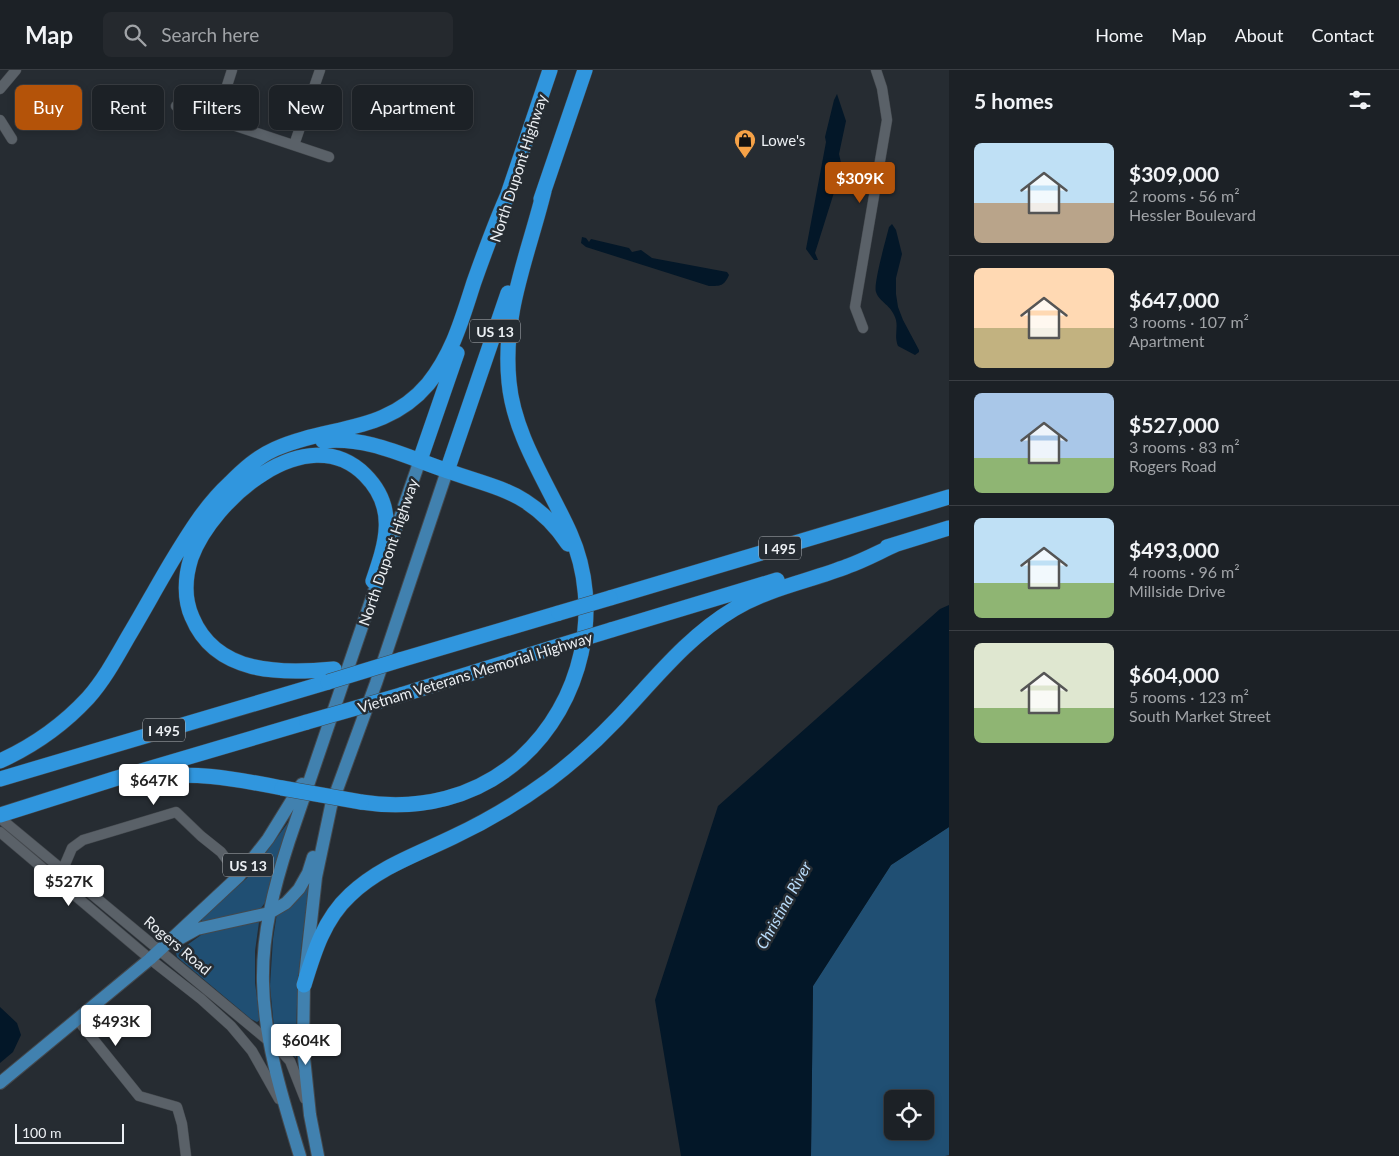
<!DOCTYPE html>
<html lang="en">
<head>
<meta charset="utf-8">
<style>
  :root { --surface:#1c2126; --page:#25292e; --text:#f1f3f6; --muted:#a0a3a7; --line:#3a3e43; --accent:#b45309 }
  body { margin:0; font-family:Lato,sans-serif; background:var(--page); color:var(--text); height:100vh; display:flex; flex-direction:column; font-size:19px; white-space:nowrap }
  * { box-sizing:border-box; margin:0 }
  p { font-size:16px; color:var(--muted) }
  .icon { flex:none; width:28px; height:28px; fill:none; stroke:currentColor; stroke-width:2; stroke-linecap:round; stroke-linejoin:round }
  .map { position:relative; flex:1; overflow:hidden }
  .side { display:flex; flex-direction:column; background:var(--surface); width:450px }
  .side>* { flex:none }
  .banner { position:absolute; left:15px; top:15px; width:475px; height:45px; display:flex; gap:10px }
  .tools { position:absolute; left:884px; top:1020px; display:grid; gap:10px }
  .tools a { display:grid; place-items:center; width:50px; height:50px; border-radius:8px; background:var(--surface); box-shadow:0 2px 8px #0003,0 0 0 1px var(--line); font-size:25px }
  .scale { position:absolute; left:15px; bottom:12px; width:109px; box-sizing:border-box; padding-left:5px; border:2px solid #ebeff3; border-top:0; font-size:14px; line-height:18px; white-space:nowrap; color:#ebeff3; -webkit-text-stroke:4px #262c32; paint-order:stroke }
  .price { position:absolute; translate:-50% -42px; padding:0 11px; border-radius:5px; background:#fff; color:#222; font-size:16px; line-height:32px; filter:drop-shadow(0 1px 2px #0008) }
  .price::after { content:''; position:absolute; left:50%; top:30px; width:15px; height:11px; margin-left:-8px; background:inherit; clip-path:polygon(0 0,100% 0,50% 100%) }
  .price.on { background:var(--accent); color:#fff }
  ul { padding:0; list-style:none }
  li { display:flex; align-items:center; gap:15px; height:125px; padding:0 25px }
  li+li { border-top:1px solid var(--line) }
  li span { display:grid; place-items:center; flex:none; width:140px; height:100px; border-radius:8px; color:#555 }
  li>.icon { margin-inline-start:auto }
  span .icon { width:60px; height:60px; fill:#fffc; stroke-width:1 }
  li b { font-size:21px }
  h2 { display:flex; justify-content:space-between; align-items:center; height:60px; padding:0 25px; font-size:21px }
  .tag { padding:0 18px; border-radius:8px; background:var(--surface); box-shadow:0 2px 8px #0003,0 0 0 1px var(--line); font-size:18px; line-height:45px }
  .tag.on { background:var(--accent); color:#fff }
  header { display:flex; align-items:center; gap:30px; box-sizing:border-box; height:70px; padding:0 25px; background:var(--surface); border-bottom:1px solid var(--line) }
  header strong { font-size:24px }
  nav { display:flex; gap:28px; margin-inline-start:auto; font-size:18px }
  .search { width:350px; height:45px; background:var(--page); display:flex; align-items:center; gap:12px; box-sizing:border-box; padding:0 18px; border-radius:8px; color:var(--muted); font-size:19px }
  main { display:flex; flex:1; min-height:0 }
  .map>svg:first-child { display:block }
  .green { fill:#204f73; fill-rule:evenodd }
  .water { fill:#031728 }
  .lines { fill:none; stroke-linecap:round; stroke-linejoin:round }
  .minor-casing { stroke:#44494e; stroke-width:11 }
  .major-casing { stroke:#44494e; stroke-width:14 }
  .highway-casing { stroke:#44494e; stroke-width:16 }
  .minor { stroke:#5a6168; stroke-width:10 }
  .major { stroke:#4181af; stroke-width:12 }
  .highway { stroke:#3096de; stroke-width:15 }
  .highway-bridge-casing { stroke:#44494e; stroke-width:16; stroke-linecap:butt }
  .highway-bridge { stroke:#3096de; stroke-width:15 }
  .labels { text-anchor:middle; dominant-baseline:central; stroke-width:5; stroke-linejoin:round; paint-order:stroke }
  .shield { fill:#262c32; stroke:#b0b4b9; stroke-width:1 }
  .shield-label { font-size:14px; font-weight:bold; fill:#ebeff3 }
  .poi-label { font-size:15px; fill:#ebeff3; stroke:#262c32; text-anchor:start }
  .street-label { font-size:15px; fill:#ebeff3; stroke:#262c32 }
  .water-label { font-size:16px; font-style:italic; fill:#b9dcfa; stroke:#262c32 }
</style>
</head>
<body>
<header>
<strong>Map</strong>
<div class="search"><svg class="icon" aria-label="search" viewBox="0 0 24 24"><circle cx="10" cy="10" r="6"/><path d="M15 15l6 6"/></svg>Search here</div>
<nav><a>Home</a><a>Map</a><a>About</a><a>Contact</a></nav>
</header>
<main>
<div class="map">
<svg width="949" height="1086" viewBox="0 0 949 1086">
  <rect width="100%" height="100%" fill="#262c32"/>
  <!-- green -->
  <path class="green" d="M 290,750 L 272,804 L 267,830 L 261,838 L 251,843 L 203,853 L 201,849 L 247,808 Z
    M 949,757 L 949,1085 L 945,1086 L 811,1086 L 813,916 L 891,795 ZM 892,1029 L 925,1029 L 925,1061 L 892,1061 Z
    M 309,813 L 311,816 C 299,876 296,928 296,988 L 275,968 L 270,916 L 273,869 L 277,843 Z
    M 259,852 L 255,881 L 255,913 L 260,950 L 257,952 L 251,949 L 177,887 L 176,883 L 201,865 L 209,862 Z"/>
  <!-- water -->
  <path class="water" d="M 837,24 L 846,51 L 839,84 L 842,97 L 815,183 L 818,190 L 814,190 L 806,179 L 826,72 L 825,67 L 834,30 Z
    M 892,154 L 896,160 L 902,184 L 896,208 L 896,224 L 898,237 L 903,250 L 919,280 L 919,282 L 915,285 L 898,276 C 894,266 898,259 896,250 C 892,235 879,232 876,222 C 873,215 886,169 889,157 Z
    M 582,167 L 586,168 L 589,172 L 591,169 L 629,178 L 632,182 L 641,180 L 652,188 L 727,202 L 729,205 C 724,216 721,216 709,216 L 586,177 L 581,173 Z
    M 949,535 L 949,757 L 891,795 L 813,916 L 811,1086 L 681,1086 L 655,930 L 718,736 L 940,539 Z
    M 0,937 L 17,953 L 21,965 L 13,982 L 0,993 Z"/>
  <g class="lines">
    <!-- minor casing -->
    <g class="minor-casing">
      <path id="minor" d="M 0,19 L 16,0
        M 176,36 L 329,87
        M 0,50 L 12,69
        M 216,50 L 232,0
        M 294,75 L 320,0
        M 863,258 L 855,237 L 887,50 L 882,18 L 876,0
        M 0,748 L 282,982 L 290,991 L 305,1029
        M 0,762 L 150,889 L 201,929 L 231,956 L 252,981 L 279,1029
        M 63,799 L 72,778 L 83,770 L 176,742 L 201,766 L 221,782 L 239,806
        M 77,949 L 139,1026 L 177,1037 L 182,1054 L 186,1086"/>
    </g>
    <!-- major casing -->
    <g class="major-casing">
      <path id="major" d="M 387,485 L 420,390
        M 179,869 L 197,859 L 269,843 L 286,833 L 299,819 L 308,803 L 313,787
        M 0,1013 L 150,889 L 239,806 L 268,769 L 302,714
        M 300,1086 C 283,1030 264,971 263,912 C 262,863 274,817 289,771 L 380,504
        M 318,1086 L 310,1045 L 303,978 L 304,915 L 316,807 L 331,736 L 376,613 L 447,401"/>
    </g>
    <!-- highway casing -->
    <g class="highway-casing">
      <path id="highway" d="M 541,129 L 585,0
        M 506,130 L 550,0
        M 323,371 C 369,366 408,388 451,402 C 475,411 503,417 525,431 C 542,442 557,457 568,474
        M 420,390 L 457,283
        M 447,401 L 508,223
        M 887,477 L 949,458
        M 610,528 L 949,427
        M 611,560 L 777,510
        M 400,590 L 559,543
        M 334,599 C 282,604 216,605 192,547 C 184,529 185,507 191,488 C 212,430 307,347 365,405 C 398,438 386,473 373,511 L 378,512
        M 401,625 L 552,578
        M 0,691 C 33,676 63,655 88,628 C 104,610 116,588 128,567 C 143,542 157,516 172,491 C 189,463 206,435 230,413 C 243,400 257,387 275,379 C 328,355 386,364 428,314 C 453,283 462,249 474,212 C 485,181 496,151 509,122
        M 0,709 L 328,612
        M 140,710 C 186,699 237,709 282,718
        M 361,732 C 419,741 476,728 521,688 C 582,633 604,539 570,463 C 548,414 514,366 509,312 C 502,243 528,186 544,121
        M 0,745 L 114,709 L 307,652
        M 304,915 C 314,882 324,849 350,825 C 379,797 418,784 453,767 C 487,751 519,732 549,710 C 573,692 596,671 617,649 C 654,610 687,567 734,539 C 769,518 810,511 848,496 C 865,490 881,481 897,474"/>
    </g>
    <!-- minor -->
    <use href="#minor" class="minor"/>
    <!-- major -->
    <use href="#major" class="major"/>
    <!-- highway -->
    <use href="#highway" class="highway"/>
    <!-- highway-bridge casing -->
    <g class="highway-bridge-casing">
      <path id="highway-bridge" d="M 559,543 L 610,528
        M 552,578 L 611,560
        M 328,612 L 400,590
        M 307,652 L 401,625
        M 282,718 L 361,732"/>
    </g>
    <!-- highway-bridge -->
    <use href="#highway-bridge" class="highway-bridge"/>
  </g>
  <!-- icons -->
  <defs>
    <g id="shop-pin" transform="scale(1.125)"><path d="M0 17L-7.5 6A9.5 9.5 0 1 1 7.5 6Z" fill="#f6a247" stroke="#262c32"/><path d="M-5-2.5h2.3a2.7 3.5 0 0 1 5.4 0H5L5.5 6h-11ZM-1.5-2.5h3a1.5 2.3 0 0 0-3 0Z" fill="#111"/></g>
  </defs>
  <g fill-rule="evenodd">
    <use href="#shop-pin" x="745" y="70"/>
  </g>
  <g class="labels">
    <!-- shield labels -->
    <g class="shield">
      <rect x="470" y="249.5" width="50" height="23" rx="4"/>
      <rect x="759" y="466.5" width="42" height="23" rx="4"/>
      <rect x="143" y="648.5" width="42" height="23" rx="4"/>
      <rect x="223" y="783.5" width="50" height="23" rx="4"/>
    </g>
    <g class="shield-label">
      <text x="495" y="261">US 13</text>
      <text x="780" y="478">I 495</text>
      <text x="164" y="660">I 495</text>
      <text x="248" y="795">US 13</text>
    </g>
    <!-- poi labels -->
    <g class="poi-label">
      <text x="761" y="70">Lowe's</text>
    </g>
    <!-- street labels -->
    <g class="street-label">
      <text transform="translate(518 98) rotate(-72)">North Dupont Highway</text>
      <text transform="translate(388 482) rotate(-71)">North Dupont Highway</text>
      <text transform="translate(475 602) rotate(-17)">Vietnam Veterans Memorial Highway</text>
      <text transform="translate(178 875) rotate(40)">Rogers Road</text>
    </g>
    <!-- water labels -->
    <g class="water-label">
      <text transform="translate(783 835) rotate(-61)">Christina River</text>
    </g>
  </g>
</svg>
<div class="tools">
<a><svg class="icon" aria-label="locate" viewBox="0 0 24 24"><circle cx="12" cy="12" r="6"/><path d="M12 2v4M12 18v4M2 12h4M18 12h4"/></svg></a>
</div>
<div class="scale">100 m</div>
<b class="price on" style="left:860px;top:134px">$309K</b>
<b class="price" style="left:154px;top:736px">$647K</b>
<b class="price" style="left:69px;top:837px">$527K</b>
<b class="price" style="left:116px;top:977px">$493K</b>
<b class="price" style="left:306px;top:996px">$604K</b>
<div class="banner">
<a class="tag on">Buy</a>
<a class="tag">Rent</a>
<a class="tag">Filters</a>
<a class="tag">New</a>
<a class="tag">Apartment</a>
</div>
</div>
<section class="side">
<h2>5 homes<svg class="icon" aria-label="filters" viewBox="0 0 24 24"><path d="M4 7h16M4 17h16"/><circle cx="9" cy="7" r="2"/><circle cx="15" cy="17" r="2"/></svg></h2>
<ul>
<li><span style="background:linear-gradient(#bfe0f5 60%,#b9a48a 0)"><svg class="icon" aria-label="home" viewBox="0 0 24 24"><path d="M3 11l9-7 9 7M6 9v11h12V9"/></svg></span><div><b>$309,000</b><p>2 rooms · 56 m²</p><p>Hessler Boulevard</p></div></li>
<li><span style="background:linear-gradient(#ffd9b3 60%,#c2b280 0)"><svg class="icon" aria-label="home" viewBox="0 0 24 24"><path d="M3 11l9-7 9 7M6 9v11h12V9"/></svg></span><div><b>$647,000</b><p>3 rooms · 107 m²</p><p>Apartment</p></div></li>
<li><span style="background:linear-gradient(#a9c7e8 65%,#8fb573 0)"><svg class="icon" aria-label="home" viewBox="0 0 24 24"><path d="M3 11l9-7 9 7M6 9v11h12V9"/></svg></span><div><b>$527,000</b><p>3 rooms · 83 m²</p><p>Rogers Road</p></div></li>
<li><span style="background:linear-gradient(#bfe0f5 65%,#8fb573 0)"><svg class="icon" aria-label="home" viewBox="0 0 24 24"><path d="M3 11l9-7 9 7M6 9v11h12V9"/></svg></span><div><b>$493,000</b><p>4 rooms · 96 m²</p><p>Millside Drive</p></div></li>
<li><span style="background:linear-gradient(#dfe7d0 65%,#8fb573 0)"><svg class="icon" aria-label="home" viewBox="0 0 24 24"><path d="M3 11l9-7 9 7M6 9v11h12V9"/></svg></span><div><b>$604,000</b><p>5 rooms · 123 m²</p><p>South Market Street</p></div></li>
</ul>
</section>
</main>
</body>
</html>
